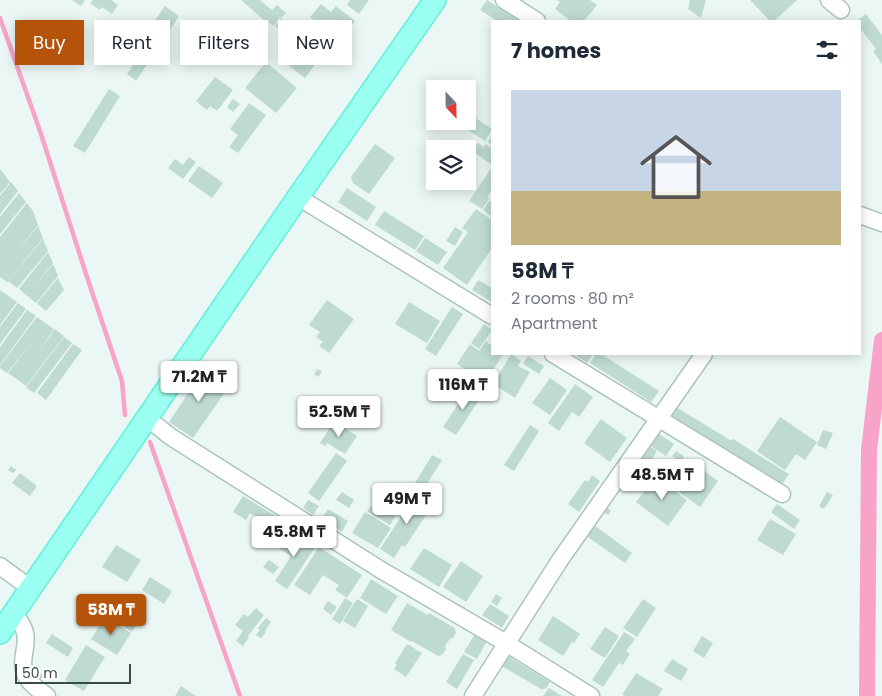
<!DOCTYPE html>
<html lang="en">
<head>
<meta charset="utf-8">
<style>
  :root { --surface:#fff; --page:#f2f2f3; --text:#1f2937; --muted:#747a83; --line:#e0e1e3; --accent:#b45309 }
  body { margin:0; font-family:Poppins,sans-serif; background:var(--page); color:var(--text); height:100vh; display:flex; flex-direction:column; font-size:19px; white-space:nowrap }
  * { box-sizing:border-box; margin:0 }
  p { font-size:16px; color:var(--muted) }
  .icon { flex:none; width:28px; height:28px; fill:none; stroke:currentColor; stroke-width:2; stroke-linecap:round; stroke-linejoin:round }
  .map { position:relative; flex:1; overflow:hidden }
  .sheet { position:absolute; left:491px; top:20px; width:370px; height:335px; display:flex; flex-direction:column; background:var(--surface); border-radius:0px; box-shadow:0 2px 12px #0003 }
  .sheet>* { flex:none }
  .hud { position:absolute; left:15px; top:20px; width:401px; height:45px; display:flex; gap:10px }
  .needle { width:32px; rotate:158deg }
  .buttons { position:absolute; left:426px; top:80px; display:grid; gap:10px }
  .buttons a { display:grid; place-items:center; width:50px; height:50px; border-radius:0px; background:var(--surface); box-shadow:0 2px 12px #0003; font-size:25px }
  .scale { position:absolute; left:15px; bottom:12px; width:116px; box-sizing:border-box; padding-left:5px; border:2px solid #374c47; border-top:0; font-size:14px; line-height:18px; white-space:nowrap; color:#374c47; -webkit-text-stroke:4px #fff; paint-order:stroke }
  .price { position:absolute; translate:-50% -42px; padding:0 11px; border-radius:5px; background:#fff; color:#222; font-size:16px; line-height:32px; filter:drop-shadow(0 1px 2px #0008) }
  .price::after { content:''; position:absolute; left:50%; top:30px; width:15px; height:11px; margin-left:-8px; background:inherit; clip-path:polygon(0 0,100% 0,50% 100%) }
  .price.selected { background:var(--accent); color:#fff }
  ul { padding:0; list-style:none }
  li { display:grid; align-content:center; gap:10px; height:265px; padding:0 20px }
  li+li { border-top:1px solid var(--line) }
  li span { display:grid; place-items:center; height:155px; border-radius:0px; color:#555 }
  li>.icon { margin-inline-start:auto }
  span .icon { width:90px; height:90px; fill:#fffc; stroke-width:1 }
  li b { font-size:21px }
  h2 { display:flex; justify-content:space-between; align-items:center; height:60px; padding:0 20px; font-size:21px }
  .tag { padding:0 18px; border-radius:0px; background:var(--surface); box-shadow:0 2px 12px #0003; font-size:18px; line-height:45px }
  .tag.selected { background:var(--accent); color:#fff }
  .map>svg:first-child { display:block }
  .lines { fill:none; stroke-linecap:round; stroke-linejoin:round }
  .stream { stroke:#f8a3c8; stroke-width:4.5 }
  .canal { stroke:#f8a3c8; stroke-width:16 }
  .building { fill:#bfdad3 }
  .minor-casing { stroke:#acc3bf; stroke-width:19 }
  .major-casing { stroke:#60f0da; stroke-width:24 }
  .minor { stroke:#fff; stroke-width:16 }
  .major { stroke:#9bfff1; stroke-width:21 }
</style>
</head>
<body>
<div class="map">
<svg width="882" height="696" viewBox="0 0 882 696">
  <rect width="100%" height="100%" fill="#ebf7f5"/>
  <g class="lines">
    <!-- stream -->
    <path class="stream" d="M 0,18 L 41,134 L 87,277 L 122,381 L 125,415
      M 150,442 L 240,696"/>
    <!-- canal -->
    <path class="canal" d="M 867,696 L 869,450 L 882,340"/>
  </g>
  <!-- building -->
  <path class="building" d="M 72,0 L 85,0 L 81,6 Z
    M 93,0 L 111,0 L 118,5 L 112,14 L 102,7 L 100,10 L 90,3 Z
    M 241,0 L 260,0 L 272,10 L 277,5 L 286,13 L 281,18 L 274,11 L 280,18 L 273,26 L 267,21 L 266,22 Z
    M 350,0 L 369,0 L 359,14 L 347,5 Z
    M 487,0 L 519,21 L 497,21 L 480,10 Z
    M 557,0 L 590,0 L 597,5 L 584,21 L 571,21 L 555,9 L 560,2 Z
    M 690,0 L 706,0 L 701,18 L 688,9 Z
    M 750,0 L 797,0 L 774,21 L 770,21 Z
    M 321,4 L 331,12 L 336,6 L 355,21 L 340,41 L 310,17 Z
    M 165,6 L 179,16 L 157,50 L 147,43 L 155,32 L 149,29 Z
    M 866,14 L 882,35 L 882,64 L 873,51 L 876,49 L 860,28 L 860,21 L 856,21 Z
    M 281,18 L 307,39 L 301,46 L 275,26 Z
    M 314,32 L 322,38 L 324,37 L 343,51 L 335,61 L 308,41 Z
    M 289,38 L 300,47 L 287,64 L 281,59 L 290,48 L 285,43 Z
    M 304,45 L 321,57 L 305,78 L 289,66 Z
    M 146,46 L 155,52 L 136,81 L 127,74 Z
    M 266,62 L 297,88 L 276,113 L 245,88 Z
    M 215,77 L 233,90 L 217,111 L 210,106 L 207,110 L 196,101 Z
    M 109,89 L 120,96 L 85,153 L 73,146 Z
    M 233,99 L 240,104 L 233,112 L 227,107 Z
    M 249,103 L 266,115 L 238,153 L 229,147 L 238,135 L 230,129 Z
    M 468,113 L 492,129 L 485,141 L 454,121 L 468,121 Z
    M 492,135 L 492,146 L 488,142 Z
    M 478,143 L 484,147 L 486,144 L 492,149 L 492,165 L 472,151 Z
    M 375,144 L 395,158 L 369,194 L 353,183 L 351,177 Z
    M 189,157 L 196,162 L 183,179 L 168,168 L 175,159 L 183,165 Z
    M 199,166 L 223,183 L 212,198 L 188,181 Z
    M 492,167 L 492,189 L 487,198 L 489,199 L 482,209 L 469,201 Z
    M 0,169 L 10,182 L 0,194 Z
    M 11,182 L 18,191 L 0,214 L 0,196 Z
    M 347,188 L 376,207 L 367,221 L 338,202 Z
    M 19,193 L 26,202 L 0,234 L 0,217 Z
    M 489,201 L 492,203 L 492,217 L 483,210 Z
    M 27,203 L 33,211 L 38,225 L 10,260 L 38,226 L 43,238 L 7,282 L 0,277 L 0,237 Z
    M 476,209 L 492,220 L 492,248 L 467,285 L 443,268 L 468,232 L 462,228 Z
    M 384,211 L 424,236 L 415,250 L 375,225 Z
    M 455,227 L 463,232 L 455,246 L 446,241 Z
    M 425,238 L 447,252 L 438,265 L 416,251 Z
    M 43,239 L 48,251 L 17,288 L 8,281 Z
    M 48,252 L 53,263 L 32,289 L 53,264 L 58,276 L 36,303 L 19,289 Z
    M 58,278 L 64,290 L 46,311 L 37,303 Z
    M 478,280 L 492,288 L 492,302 L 472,290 Z
    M 0,290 L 17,302 L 0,325 Z
    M 327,300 L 354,319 L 329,353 L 319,346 L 323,342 L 316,337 L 320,332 L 309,325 Z
    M 409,302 L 440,321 L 427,343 L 395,324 Z
    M 18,303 L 26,309 L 0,344 L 0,327 Z
    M 452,307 L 463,314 L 436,356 L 425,349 Z
    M 27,310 L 36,316 L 0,365 L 0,347 Z
    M 37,317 L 54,329 L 36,355 L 55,329 L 64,336 L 26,386 L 8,373 L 34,339 L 7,373 L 0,368 L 0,366 Z
    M 484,324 L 492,330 L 479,349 L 471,343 Z
    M 64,337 L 72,343 L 34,393 L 26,387 Z
    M 486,341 L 492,346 L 492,354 L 503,354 L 485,383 L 457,364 L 470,344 L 479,351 Z
    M 73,344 L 82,350 L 46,400 L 37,393 Z
    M 511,354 L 521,361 L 518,366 L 530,372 L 515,398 L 493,384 Z
    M 574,354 L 593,354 L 587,363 Z
    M 596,354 L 601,354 L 659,391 L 651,402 L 590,363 Z
    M 528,356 L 544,366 L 539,374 L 523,364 Z
    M 205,368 L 230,385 L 193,438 L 169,422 Z
    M 318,369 L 322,372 L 318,377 L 314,374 Z
    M 550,378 L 567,390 L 550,415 L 532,403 Z
    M 575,384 L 593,397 L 579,417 L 572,412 L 559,431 L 548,423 Z
    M 470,386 L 483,394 L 456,435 L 443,427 Z
    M 676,407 L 730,440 L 733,439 L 789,474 L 781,486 L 670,417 Z
    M 780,417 L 817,442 L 805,460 L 796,454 L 785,470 L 757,451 Z
    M 601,419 L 627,438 L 610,462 L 584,443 Z
    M 334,421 L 357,436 L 345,454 L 327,443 L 325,446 L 320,443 Z
    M 530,425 L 539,431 L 514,471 L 504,465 Z
    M 823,430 L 833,433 L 826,449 L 817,445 Z
    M 659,434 L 674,444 L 666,456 L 651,446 Z
    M 649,446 L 657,451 L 647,467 L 639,462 Z
    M 676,451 L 684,456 L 681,462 L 672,456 Z
    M 336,453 L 347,461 L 319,501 L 308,493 Z
    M 432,455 L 442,460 L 423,490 L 414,485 Z
    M 11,466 L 16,470 L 13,473 L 8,470 Z
    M 697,466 L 718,481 L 700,507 L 679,492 Z
    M 20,473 L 37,486 L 30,496 L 12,483 Z
    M 592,475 L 600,481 L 579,512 L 568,504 L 585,480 L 588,482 Z
    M 655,478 L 664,484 L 666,481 L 678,490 L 676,492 L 687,500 L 668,526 L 636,502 Z
    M 385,488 L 405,501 L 390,525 L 367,511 L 371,506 L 374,508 L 376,505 L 372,503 L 377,495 L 380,497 Z
    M 421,491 L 432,499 L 425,510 L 428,512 L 405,547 L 402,545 L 394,558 L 380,549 L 415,495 L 417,496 Z
    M 342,492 L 354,500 L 349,508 L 336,500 Z
    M 827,492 L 833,495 L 824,509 L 819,506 Z
    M 243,496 L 282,520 L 276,530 L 250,513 L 246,520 L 233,512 Z
    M 308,500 L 319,506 L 313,515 L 303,508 Z
    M 777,504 L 800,520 L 794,529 L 771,512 Z
    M 605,506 L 611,511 L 608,515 L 602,511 Z
    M 328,509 L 348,521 L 342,532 L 321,519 Z
    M 365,512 L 391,528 L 378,548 L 352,533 Z
    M 770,519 L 796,534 L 783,555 L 757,540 Z
    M 590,522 L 632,553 L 625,563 L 582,533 Z
    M 293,530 L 316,546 L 287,589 L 275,581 L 291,556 L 280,549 Z
    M 116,545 L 141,560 L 127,582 L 102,567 Z
    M 319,547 L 362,575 L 347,598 L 335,590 L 339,585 L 323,575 L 310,595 L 294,585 Z
    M 424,548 L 452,565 L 439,587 L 410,569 Z
    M 269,560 L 279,567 L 273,574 L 263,567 Z
    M 461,561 L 483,576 L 466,602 L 443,587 Z
    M 150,577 L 172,591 L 164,604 L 142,590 Z
    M 371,579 L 398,596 L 386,614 L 360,598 Z
    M 496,594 L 502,598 L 497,606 L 491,602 Z
    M 345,598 L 353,603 L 340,624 L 332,619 Z
    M 357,599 L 368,606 L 355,628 L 343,621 Z
    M 643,599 L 656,608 L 637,637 L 623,628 Z
    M 328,601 L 337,607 L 331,615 L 323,609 Z
    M 407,603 L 428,615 L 429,613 L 455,628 L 456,633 L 453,638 L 450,639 L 445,646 L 446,649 L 442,655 L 438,656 L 412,641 L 411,642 L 391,630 Z
    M 490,604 L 509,616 L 502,628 L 482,615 Z
    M 112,606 L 138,622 L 132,632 L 106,615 Z
    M 256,608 L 264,615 L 248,636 L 249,637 L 243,646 L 236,641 L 243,631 L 235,625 L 244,614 L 248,617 Z
    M 553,616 L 580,634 L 574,643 L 572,642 L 563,656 L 538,640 Z
    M 105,617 L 131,633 L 117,655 L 91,639 Z
    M 266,618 L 271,622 L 265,631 L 266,632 L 261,638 L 256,635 L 260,630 L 258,628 Z
    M 605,627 L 619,636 L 605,658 L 590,649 Z
    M 624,632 L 635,639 L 626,651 L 630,654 L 623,665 L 619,663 L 603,687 L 592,680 Z
    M 52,634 L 73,648 L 68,657 L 46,643 Z
    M 475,634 L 487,641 L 477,659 L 464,652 Z
    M 702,636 L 713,643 L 704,658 L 693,651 Z
    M 407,644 L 422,653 L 406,677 L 394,669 L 397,664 L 395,663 Z
    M 86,645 L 105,657 L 84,691 L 65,680 Z
    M 463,654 L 474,660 L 457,689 L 446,682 Z
    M 506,655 L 550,682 L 546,689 L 544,688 L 543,690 L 500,665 Z
    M 672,659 L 688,669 L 681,681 L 664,671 Z
    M 37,671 L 44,675 L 39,682 L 32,678 Z
    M 636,673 L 663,689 L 658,696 L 625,696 L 622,695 Z
    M 181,686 L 196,696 L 175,696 Z
    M 549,688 L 562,696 L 543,696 Z"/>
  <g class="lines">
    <!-- minor casing -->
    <g class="minor-casing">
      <path id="minor" d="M 504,0 L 537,21
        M 829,0 L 841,10
        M 298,197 L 492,316
        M 860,215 L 882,223
        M 553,354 L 782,494
        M 147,418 L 171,437 L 381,570 L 506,643 L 591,696
        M 0,566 L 30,588
        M 14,612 C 18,619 24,626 25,633 C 27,640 25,647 24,654 C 20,676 30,684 47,696
        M 473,696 L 560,560 L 704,354"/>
    </g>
    <!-- major casing -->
    <g class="major-casing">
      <path id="major" d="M 0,633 L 298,197 L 435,0"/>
    </g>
    <!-- minor -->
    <use href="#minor" class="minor"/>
    <!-- major -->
    <use href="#major" class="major"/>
  </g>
</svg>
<div class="buttons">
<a><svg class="needle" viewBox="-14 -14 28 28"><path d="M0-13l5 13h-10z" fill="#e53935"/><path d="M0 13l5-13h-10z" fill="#747a83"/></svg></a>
<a><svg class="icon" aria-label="layers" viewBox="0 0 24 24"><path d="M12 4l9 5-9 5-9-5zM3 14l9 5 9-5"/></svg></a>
</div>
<div class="scale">50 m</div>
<b class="price" style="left:199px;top:403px">71.2M ₸</b>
<b class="price" style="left:463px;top:411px">116M ₸</b>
<b class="price" style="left:339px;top:438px">52.5M ₸</b>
<b class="price" style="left:662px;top:501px">48.5M ₸</b>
<b class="price" style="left:407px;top:525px">49M ₸</b>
<b class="price" style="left:294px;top:558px">45.8M ₸</b>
<b class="price selected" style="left:111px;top:636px">58M ₸</b>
<div class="hud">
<a class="tag selected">Buy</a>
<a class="tag">Rent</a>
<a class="tag">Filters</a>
<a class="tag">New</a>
</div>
<section class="sheet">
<h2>7 homes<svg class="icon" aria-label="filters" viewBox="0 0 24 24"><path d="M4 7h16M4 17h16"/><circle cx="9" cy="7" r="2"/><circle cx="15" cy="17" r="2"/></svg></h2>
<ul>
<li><span style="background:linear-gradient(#c9d6e8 65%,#c2b280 0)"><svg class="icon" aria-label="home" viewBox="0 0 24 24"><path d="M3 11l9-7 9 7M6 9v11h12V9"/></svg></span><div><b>58M ₸</b><p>2 rooms · 80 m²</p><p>Apartment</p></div></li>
</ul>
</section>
</div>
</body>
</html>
